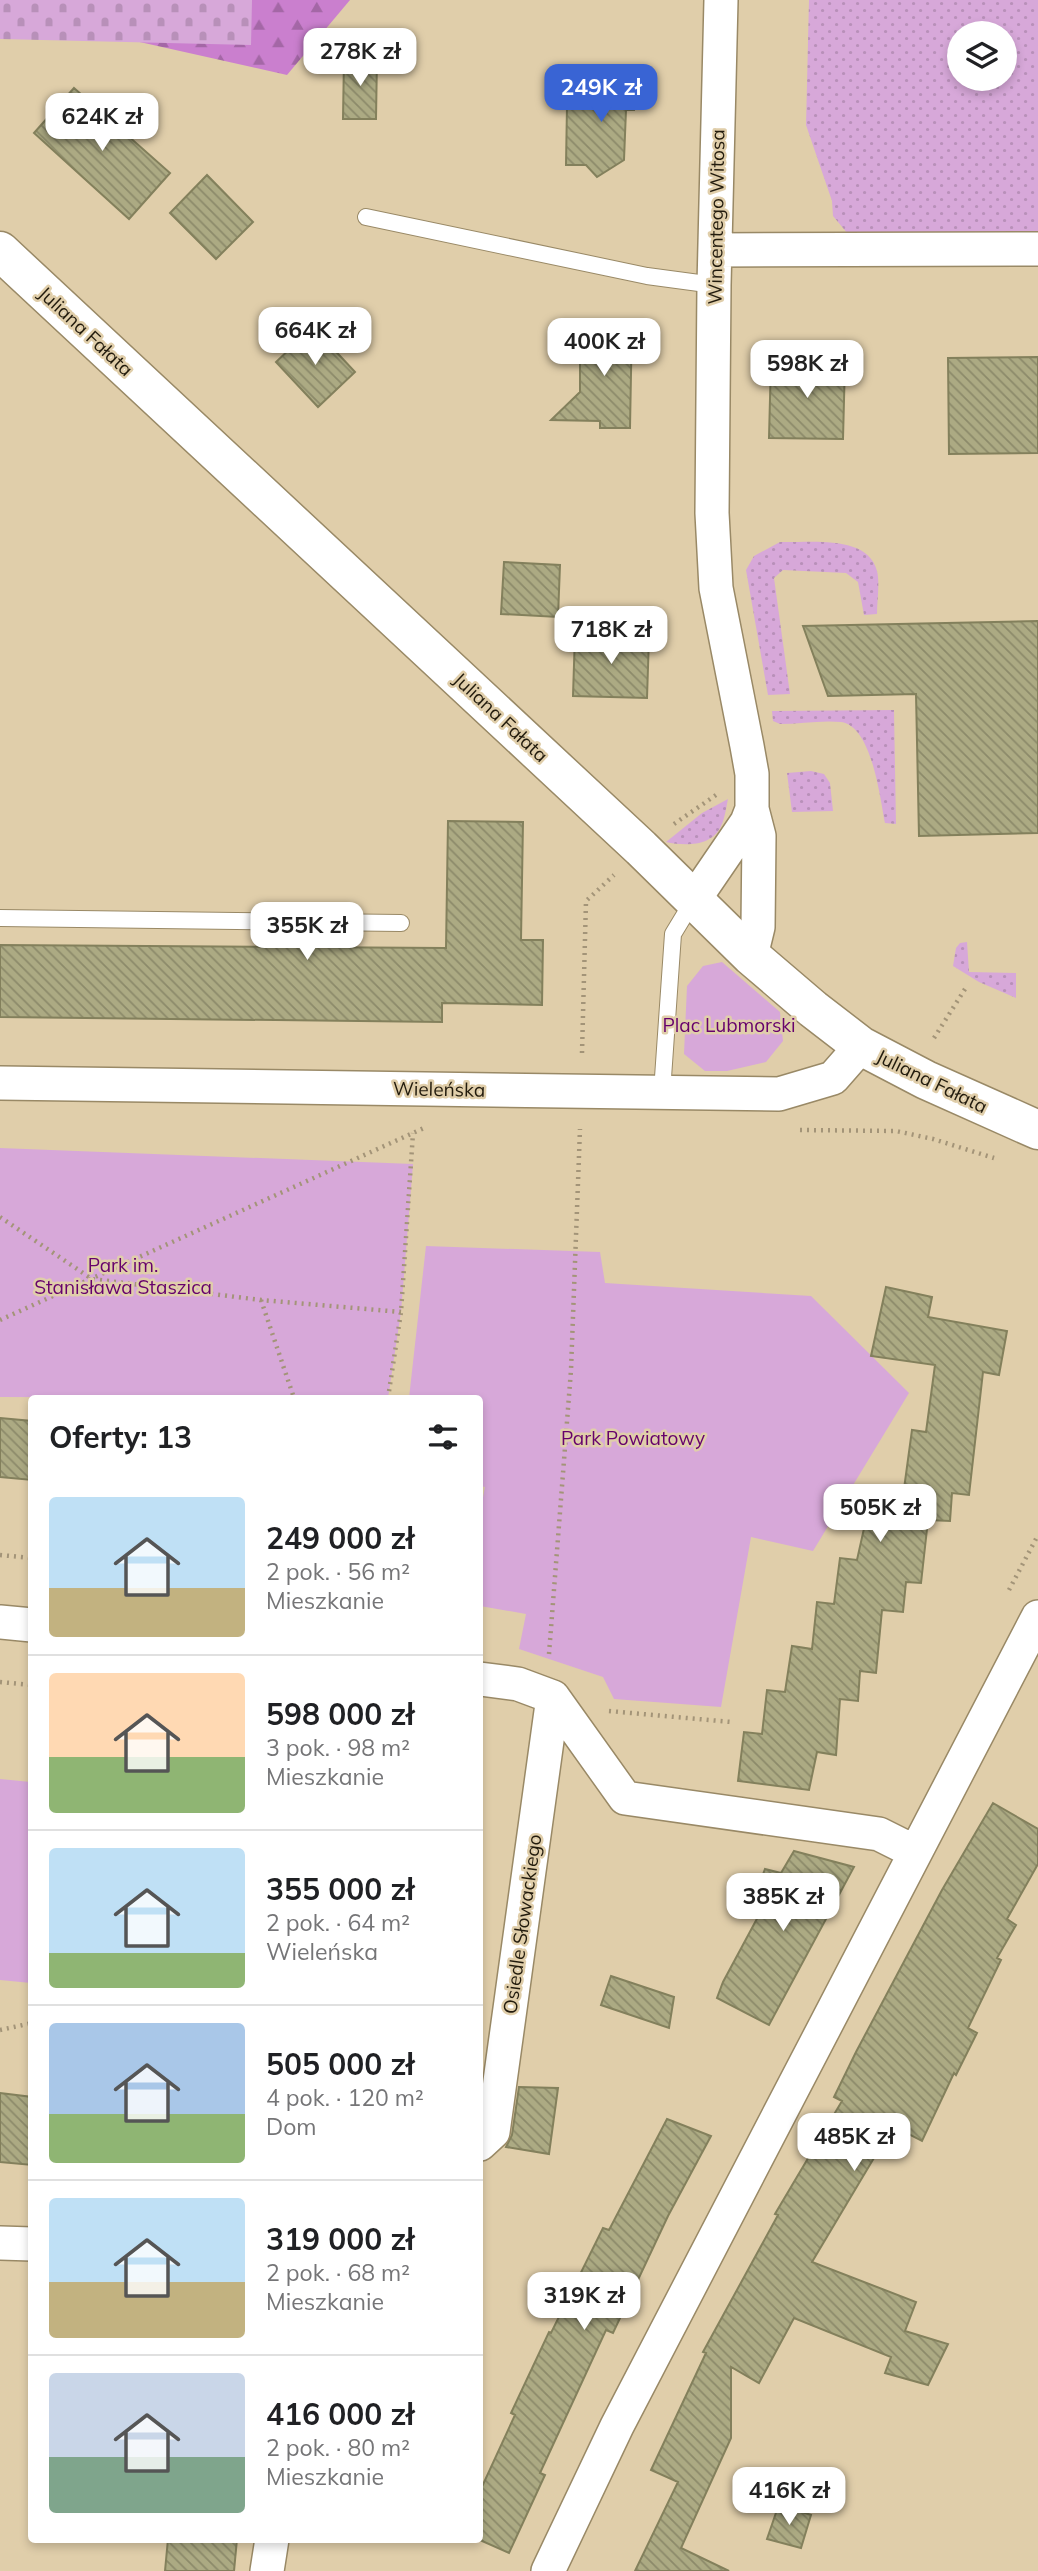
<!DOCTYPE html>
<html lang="pl">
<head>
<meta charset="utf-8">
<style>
  :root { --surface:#fff; --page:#f2f2f2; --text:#202124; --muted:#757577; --line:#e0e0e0; --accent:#3964d4 }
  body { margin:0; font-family:Mulish,sans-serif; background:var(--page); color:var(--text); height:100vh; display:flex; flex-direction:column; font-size:26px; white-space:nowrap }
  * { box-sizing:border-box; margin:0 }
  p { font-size:23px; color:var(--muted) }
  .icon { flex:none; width:38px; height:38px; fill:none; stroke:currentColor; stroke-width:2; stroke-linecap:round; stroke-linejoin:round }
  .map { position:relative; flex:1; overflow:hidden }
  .sheet { position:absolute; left:28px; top:1395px; width:455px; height:1148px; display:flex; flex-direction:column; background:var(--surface); border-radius:7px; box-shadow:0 4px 10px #0003 }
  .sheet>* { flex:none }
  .fabs { position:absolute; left:947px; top:21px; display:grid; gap:14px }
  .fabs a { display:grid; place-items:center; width:70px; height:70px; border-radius:50%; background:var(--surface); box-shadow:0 4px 10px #0003; font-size:35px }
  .price { position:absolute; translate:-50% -60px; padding:0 16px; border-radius:14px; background:#fff; color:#222; font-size:23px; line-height:46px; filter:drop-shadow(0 2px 4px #0008) }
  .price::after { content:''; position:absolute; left:50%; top:42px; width:21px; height:16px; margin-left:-10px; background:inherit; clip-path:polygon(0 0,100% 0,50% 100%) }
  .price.selected { background:var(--accent); color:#fff }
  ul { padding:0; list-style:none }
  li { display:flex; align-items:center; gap:21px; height:175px; padding:0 21px }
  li+li { border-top:2px solid var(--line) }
  li span { display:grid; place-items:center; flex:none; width:196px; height:140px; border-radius:7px; color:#555 }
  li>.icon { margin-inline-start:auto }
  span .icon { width:84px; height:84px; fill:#fffc; stroke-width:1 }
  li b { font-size:30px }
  h2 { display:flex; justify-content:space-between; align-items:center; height:84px; padding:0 21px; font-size:30px }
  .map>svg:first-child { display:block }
  .grass { fill:url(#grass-dots); fill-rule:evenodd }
  .forest { fill:url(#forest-firs) }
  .cemetery { fill:url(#cemetery-stones) }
  .green { fill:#d7a8d9 }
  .building { fill:url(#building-back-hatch); stroke:#83805c; stroke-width:2 }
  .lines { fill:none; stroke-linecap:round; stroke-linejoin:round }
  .service-casing { stroke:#998966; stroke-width:18 }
  .minor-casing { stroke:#998966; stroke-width:36 }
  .secondary-casing { stroke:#998966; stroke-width:41 }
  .path { stroke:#a39478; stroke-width:4.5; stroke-dasharray:2 5; stroke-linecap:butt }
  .service { stroke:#fff; stroke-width:16 }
  .minor { stroke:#fff; stroke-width:33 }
  .secondary { stroke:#fff; stroke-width:38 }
  .labels { text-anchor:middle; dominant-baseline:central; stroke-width:5; stroke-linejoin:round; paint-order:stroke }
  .street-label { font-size:19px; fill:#221b0d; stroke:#e0ceaa }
  .park-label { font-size:19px; fill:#66016c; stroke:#e0ceaa }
</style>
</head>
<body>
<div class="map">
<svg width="1038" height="2571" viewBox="0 0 1038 2571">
  <defs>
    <pattern id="grass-dots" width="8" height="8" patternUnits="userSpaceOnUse" patternTransform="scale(1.75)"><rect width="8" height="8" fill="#d7a8d9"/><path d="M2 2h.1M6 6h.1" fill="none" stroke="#b890b9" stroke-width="1.8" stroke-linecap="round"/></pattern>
    <pattern id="forest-firs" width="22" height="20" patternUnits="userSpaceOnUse" patternTransform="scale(1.75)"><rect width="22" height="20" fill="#ca7fce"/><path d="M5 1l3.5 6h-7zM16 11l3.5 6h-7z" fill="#a467a6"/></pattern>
    <pattern id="cemetery-stones" width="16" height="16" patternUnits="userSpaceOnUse" patternTransform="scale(1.75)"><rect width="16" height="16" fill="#d7a8d9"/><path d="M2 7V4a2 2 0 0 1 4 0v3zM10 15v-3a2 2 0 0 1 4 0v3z" fill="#b890b9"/></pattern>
    <pattern id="building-back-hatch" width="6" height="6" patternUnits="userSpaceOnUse" patternTransform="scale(1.75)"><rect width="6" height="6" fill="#acaa83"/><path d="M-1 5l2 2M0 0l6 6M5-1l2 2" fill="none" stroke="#8c8a6a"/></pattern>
  </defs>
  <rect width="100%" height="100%" fill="#e0ceaa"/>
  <!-- grass -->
  <path class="grass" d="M 809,0 L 1038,0 L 1038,235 L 848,234 L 833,216 L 832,201 L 806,125 ZM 959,33 L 1004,33 L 1004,79 L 959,79 Z
    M 780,542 C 809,543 868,534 877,571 C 880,583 877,601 877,614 L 864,615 L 858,582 L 846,573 L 783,570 L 774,578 L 790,694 L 768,695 L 746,570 L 754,556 Z
    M 894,710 L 896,824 L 885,823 C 880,798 872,726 841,722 C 821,720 800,724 780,724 L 773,721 L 772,711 Z
    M 811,771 L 824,774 L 830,783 L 833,811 L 792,812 L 787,773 Z
    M 728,799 C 726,808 725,818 721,826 C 712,847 684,846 666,842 L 702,813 Z
    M 967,942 L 969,972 L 1016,973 L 1016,998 L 979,982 L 953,966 L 956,948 L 960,943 Z"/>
  <!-- forest -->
  <path class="forest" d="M 0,0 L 350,0 L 287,75 L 1,11 Z"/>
  <!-- cemetery -->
  <path class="cemetery" d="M 0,0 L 252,0 L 251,45 L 0,39 Z"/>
  <!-- green -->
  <path class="green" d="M 722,962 L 780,1012 L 783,1041 L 766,1062 L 727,1071 L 705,1071 L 684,1054 L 687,986 L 703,966 Z
    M 0,1148 L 413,1164 L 401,1312 L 388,1398 L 0,1397 Z
    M 426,1246 L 600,1252 L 605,1283 L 811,1296 L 909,1393 L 813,1551 L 751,1537 L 721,1707 L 614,1699 L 603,1677 L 519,1649 L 526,1614 L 480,1606 L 480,1513 L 485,1487 L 480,1486 L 480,1398 L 409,1398 Z
    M 0,1779 L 31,1782 L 31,1983 L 0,1980 Z"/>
  <!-- building -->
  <path class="building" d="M 344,58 L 377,58 L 376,119 L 343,119 Z
    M 595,72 L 635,73 L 634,110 L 626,110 L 624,160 L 597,177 L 586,165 L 566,165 L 567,106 L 594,107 Z
    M 74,88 L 170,173 L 129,219 L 34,133 Z
    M 207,175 L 253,222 L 216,259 L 170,213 Z
    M 600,319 L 632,320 L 630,428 L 600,428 L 600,421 L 551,420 L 580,392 L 580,335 L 600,336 Z
    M 313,327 L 355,372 L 318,407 L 276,362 Z
    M 1038,357 L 1038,453 L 949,454 L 948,358 Z
    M 771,360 L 845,362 L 843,439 L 769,438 Z
    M 504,562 L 560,565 L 558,617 L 501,614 Z
    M 1038,621 L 1038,833 L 919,836 L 916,694 L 828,696 L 803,626 Z
    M 575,634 L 649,637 L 647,698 L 573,696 Z
    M 448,821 L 523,822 L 521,940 L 543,940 L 542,1005 L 442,1003 L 442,1022 L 0,1017 L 0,945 L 446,948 Z
    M 886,1287 L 932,1297 L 928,1317 L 1007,1331 L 999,1375 L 983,1372 L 969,1495 L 952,1493 L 950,1521 L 928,1520 L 921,1583 L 906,1582 L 903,1612 L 882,1610 L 876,1673 L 860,1671 L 858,1701 L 840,1699 L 836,1755 L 817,1752 L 809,1790 L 738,1781 L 744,1732 L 762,1734 L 767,1690 L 785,1692 L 792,1646 L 812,1649 L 817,1602 L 834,1604 L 840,1558 L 857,1560 L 867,1515 L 888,1517 L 891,1488 L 904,1489 L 912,1430 L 926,1432 L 935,1365 L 871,1356 Z
    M 0,1418 L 32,1421 L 32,1480 L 0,1477 Z
    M 993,1803 L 1038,1829 L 1038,1864 L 1007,1919 L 1016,1925 L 997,1958 L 1001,1960 L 968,2028 L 977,2033 L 956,2075 L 954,2073 L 922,2141 L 893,2126 L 812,2262 L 916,2302 L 905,2331 L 948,2344 L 928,2385 L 885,2373 L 891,2357 L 794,2318 L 759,2383 L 731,2367 L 731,2438 L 681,2548 L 729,2571 L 635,2571 L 678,2482 L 651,2470 L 706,2353 L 703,2352 L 778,2215 L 775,2214 L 842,2101 L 834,2097 L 856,2052 L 942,1890 Z
    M 794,1851 L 854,1867 L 769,2025 L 717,1998 L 723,1982 L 766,1902 L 754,1899 L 765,1869 L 781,1873 Z
    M 611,1976 L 674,1997 L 669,2028 L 601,2005 Z
    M 519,2087 L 558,2088 L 549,2154 L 506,2147 L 512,2135 Z
    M 0,2093 L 32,2097 L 32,2165 L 0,2162 Z
    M 667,2119 L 711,2136 L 668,2216 L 613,2333 L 606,2330 L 540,2473 L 545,2475 L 509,2553 L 480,2540 L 480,2491 L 515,2415 L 511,2413 L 549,2332 L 551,2333 L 603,2228 L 609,2230 Z
    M 779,2504 L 811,2515 L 801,2548 L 767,2539 Z
    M 168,2539 L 237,2539 L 234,2571 L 165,2571 Z"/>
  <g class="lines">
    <!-- service casing -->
    <g class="service-casing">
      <path id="service" d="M 366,217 L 647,276 L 714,285
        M 0,918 L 401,923
        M 662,1092 L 673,934 L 693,901"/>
    </g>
    <!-- minor casing -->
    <g class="minor-casing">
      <path id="minor" d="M 721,0 L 714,285 L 712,513 L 716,588 L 747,746 L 752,774 L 752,809 L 759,836 L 758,927 L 751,956
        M 715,250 L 1038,249
        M 693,901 L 747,822 L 752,809
        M 0,1083 L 779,1094 L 833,1078 L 861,1046
        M 0,1622 L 32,1625
        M 480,1679 L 518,1684 L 553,1697 L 625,1798 L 879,1834 L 915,1852
        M 480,2144 L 493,2132 L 553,1697
        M 0,2243 L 32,2244
        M 267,2571 L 272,2539
        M 548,2571 L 617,2426 L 1038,1617"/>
    </g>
    <!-- secondary casing -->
    <g class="secondary-casing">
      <path id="secondary" d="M 0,251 L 641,848 L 751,956 L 813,1009 L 861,1046 L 926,1080 L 1038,1130"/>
    </g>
    <!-- path -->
    <path class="path" d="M 674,824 L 716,795
      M 934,1038 L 965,989
      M 582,1053 L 586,901 L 614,875
      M 800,1130 L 896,1131 L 933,1139 L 994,1158
      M 0,1217 L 92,1279 L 261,1300 L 401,1312
      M 261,1300 L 294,1398
      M 0,1320 L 424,1128
      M 388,1398 L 401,1312 L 413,1133
      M 0,1555 L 32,1558
      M 1009,1590 L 1038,1535
      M 549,1654 L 571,1370 L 580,1129
      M 0,1682 L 32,1685
      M 609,1711 L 731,1722
      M 0,2030 L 32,2023"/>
    <!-- service -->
    <use href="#service" class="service"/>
    <!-- minor -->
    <use href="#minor" class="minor"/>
    <!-- secondary -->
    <use href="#secondary" class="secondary"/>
  </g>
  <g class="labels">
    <!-- street labels -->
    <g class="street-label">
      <text transform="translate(716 217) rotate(-89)">Wincentego Witosa</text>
      <text transform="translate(86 331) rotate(43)">Juliana Fałata</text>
      <text transform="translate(501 717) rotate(43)">Juliana Fałata</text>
      <text transform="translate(932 1081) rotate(26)">Juliana Fałata</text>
      <text transform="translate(439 1089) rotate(1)">Wieleńska</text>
      <text transform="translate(522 1924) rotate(-82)">Osiedle Słowackiego</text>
    </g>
    <!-- park labels -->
    <g class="park-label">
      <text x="729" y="1025">Plac Lubmorski</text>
      <text x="123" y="1265">Park im.<tspan x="123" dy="22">Stanisława Staszica</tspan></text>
      <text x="633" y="1438">Park Powiatowy</text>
    </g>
  </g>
</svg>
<div class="fabs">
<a><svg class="icon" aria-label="layers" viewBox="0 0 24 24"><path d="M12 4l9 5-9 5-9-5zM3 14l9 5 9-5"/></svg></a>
</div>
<b class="price" style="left:360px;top:88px">278K zł</b>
<b class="price selected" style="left:601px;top:124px">249K zł</b>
<b class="price" style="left:102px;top:153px">624K zł</b>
<b class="price" style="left:315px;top:367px">664K zł</b>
<b class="price" style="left:604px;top:378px">400K zł</b>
<b class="price" style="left:807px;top:400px">598K zł</b>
<b class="price" style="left:611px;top:666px">718K zł</b>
<b class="price" style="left:307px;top:962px">355K zł</b>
<b class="price" style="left:880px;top:1544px">505K zł</b>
<b class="price" style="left:783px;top:1933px">385K zł</b>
<b class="price" style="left:854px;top:2173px">485K zł</b>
<b class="price" style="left:584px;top:2332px">319K zł</b>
<b class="price" style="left:789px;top:2527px">416K zł</b>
<section class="sheet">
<h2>Oferty: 13<svg class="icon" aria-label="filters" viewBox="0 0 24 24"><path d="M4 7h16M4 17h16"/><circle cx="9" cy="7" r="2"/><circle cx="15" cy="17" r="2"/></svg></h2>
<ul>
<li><span style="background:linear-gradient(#bfe0f5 65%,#c2b280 0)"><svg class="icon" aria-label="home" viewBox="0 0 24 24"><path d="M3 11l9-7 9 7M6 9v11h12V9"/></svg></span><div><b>249 000 zł</b><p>2 pok. · 56 m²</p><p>Mieszkanie</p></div></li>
<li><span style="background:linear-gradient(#ffd9b3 60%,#8fb573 0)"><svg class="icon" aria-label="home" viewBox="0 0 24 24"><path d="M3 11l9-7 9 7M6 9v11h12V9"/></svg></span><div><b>598 000 zł</b><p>3 pok. · 98 m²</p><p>Mieszkanie</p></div></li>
<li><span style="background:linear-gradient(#bfe0f5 75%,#8fb573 0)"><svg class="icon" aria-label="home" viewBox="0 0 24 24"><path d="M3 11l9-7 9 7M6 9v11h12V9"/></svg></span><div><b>355 000 zł</b><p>2 pok. · 64 m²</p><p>Wieleńska</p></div></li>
<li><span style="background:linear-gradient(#a9c7e8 65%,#8fb573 0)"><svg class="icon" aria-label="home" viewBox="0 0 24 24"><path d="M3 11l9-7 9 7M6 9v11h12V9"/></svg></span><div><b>505 000 zł</b><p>4 pok. · 120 m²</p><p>Dom</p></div></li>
<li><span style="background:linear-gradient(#bfe0f5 60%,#c2b280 0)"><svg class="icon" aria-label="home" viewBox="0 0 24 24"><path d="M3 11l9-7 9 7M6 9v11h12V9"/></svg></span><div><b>319 000 zł</b><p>2 pok. · 68 m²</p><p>Mieszkanie</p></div></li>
<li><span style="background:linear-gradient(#c9d6e8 60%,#7fa58c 0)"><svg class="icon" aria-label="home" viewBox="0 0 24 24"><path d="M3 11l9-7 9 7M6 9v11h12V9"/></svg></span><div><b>416 000 zł</b><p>2 pok. · 80 m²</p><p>Mieszkanie</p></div></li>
</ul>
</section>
</div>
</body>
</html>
